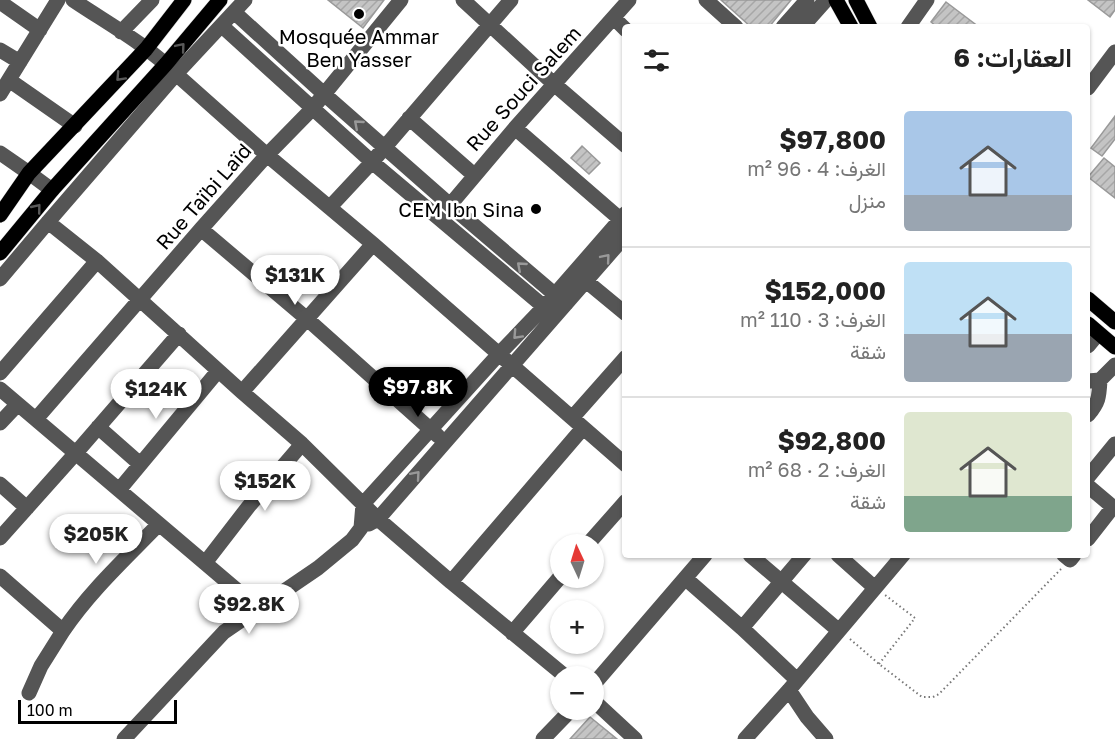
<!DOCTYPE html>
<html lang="ar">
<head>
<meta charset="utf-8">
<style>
  :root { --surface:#fff; --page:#f6f6f6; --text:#222; --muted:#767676; --line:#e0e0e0; --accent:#000 }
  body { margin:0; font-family:"Golos Text",Vazirmatn,sans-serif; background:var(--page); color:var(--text); direction:rtl; height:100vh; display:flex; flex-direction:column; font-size:22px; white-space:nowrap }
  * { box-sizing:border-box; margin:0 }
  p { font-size:20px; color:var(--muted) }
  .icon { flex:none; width:33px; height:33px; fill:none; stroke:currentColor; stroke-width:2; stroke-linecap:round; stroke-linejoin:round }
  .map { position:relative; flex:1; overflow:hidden; direction:ltr }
  .panel { position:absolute; left:622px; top:24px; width:468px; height:534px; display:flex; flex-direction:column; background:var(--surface); border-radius:6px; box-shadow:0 2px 4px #0004; direction:rtl }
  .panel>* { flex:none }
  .needle { width:39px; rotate:356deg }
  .tools { position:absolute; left:550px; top:534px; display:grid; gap:12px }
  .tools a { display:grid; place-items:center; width:54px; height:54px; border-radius:50%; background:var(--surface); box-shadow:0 2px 4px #0004; font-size:30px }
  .scale { position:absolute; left:18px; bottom:15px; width:159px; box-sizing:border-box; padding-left:6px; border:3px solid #000; border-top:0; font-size:16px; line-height:21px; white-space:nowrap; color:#000; -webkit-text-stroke:4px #fff; paint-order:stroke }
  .price { position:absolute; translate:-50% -51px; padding:0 14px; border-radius:21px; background:#fff; color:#222; font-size:20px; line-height:39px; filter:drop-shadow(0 2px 3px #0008) }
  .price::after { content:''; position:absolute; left:50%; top:36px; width:18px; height:14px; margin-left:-9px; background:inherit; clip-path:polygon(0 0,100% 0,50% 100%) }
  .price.current { background:var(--accent); color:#fff }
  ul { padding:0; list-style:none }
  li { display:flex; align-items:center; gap:18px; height:150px; padding:0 18px }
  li+li { border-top:2px solid var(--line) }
  li span { display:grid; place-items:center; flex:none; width:168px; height:120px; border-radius:6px; color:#555 }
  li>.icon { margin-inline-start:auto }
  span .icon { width:72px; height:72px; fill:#fffc; stroke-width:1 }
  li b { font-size:26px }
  h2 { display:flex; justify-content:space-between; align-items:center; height:72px; padding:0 18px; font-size:26px }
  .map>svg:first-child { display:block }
  .building { fill:url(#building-hatch); stroke:#999; stroke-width:1.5 }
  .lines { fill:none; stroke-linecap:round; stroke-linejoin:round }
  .major-casing { stroke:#dbdbdb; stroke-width:16 }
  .path { stroke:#777; stroke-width:2; stroke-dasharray:1.5 3; stroke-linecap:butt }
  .minor { stroke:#555; stroke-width:15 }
  .major { stroke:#000; stroke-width:15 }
  .oneway { stroke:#595959 }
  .oneway2 { stroke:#999 }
  .poi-dot { fill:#000; stroke:#fff; stroke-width:2 }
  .labels { text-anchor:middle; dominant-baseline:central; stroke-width:5; stroke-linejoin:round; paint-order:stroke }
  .poi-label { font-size:20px; fill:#000; stroke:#fff }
  .street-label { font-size:20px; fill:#000; stroke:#fff }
</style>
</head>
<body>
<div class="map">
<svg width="1115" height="739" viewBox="0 0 1115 739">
  <defs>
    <pattern id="building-hatch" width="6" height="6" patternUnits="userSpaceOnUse" patternTransform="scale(1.5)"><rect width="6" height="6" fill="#c4c4c4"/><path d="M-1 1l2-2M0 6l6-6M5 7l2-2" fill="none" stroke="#a7a7a7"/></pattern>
  </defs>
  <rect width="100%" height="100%" fill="#fff"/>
  <!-- building -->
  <path class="building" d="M 328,0 L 384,0 L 363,28 Z
    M 721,0 L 791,0 L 769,27 L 751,27 Z
    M 1088,0 L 1115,0 L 1115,10 L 1110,17 Z
    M 946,2 L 979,27 L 937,27 L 931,22 Z
    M 1115,116 L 1115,139 L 1102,156 L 1091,148 Z
    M 582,146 L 600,163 L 589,174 L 571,158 Z
    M 1104,158 L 1115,167 L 1115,198 L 1088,177 Z
    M 590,717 L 617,739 L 570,739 Z"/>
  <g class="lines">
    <!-- major casing -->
    <g class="major-casing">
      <path id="major" d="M 836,0 L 851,27
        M 856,0 L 870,27
        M 0,215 L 29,173 L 146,49 L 184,0
        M 0,253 L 52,190 L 166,64 L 220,0
        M 1088,299 L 1115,322
        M 1088,324 L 1115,347"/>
    </g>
    <!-- path -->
    <path class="path" d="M 850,639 L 879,664 L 922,697 L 933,697 L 939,694 L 1061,569
      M 879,664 L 915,618 L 885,595"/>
    <!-- minor -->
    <path class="minor" d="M 73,0 C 107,23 146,44 176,74 L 245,0
      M 463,0 L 554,84 L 626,146
      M 706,0 L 736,27
      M 0,2 L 40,30
      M 234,12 L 324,94 L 450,205 L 566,304
      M 614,18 L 626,30
      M 222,26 L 372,162 L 555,316
      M 783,27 L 807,0
      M 802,27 L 826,0
      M 908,27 L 927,0
      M 121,32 L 152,0
      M 0,50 L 20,62
      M 9,80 L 75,126
      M 1088,88 L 1115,52
      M 0,94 L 58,0
      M 409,118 L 474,175
      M 515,128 L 620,219
      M 0,153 L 29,173 L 52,190
      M 450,205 L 515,128 L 629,0
      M 330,207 L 372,162 L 511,0
      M 48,222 L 97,261 L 242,392 L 302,444 L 378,519 L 451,582 L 565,676
      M 201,229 L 306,318 L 438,436
      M 0,279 L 48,222 L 176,74 L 267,155 L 373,244 L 626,465
      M 586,281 L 626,314
      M 1088,346 L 1098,334
      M 0,373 L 97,261
      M 1088,381 L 1100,380 L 1115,365
      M 0,389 L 258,608
      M 242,392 L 373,244
      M 1088,415 C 1099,402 1099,397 1100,380
      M 572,418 L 626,357
      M 36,419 L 201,229 L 267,155 L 312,109 L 401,0
      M 0,423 L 17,405
      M 98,427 L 140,464
      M 1088,477 L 1115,444
      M 0,484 L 27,508
      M 1088,486 L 1113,507 L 1088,539
      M 119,490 L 218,371
      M 369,524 L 378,519 L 626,235
      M 0,538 L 75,454 L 179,334
      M 588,544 L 626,501
      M 750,555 L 838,630
      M 838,555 L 875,588
      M 1064,555 L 1070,560 L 1074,555
      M 205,563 L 249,506 L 302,444
      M 0,576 L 63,631 L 41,666 L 29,693
      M 685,578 L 742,628 L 797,680
      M 451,582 L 583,428
      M 742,628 L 804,555
      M 63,631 C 90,591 126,558 159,524
      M 512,633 L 561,576
      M 594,684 L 705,555
      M 789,690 L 807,717 L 826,739
      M 594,701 L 635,739
      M 124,739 L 224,632 L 318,568 L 352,540 L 361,528 L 363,504 L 499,354 L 544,307 L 626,213
      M 543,739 L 571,710
      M 745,739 L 789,690 L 903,555"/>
    <!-- major -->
    <use href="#major" class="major"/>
  </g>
  <!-- one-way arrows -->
  <defs><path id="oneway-chevron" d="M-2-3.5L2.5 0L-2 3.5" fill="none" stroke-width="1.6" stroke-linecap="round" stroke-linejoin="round" transform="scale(1.5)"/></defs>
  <g class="oneway">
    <use href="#oneway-chevron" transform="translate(181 47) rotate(-50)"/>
    <use href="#oneway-chevron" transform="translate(120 77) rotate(133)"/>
    <use href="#oneway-chevron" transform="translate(37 208) rotate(-51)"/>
  </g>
  <g class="oneway2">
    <use href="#oneway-chevron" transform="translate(358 124) rotate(-139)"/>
    <use href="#oneway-chevron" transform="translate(606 258) rotate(-50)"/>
    <use href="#oneway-chevron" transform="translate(521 266) rotate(-139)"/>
    <use href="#oneway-chevron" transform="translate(517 335) rotate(133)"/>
    <use href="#oneway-chevron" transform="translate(416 475) rotate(-49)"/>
  </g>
  <!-- markers -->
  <g class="poi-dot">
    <circle cx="359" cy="14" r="6"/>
    <circle cx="536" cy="209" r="6"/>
  </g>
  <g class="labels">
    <!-- poi labels -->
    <g class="poi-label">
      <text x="359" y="36">Mosquée Ammar<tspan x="359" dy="23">Ben Yasser</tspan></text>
      <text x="524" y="209" text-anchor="end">CEM Ibn Sina</text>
    </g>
    <!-- street labels -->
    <g class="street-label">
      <text transform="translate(523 88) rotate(-48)">Rue Souci Salem</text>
      <text transform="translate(203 196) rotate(-49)">Rue Taïbi Laïd</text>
    </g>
  </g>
</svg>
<div class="tools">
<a><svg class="needle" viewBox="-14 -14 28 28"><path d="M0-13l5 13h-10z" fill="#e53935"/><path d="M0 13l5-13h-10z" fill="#767676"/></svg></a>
<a>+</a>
<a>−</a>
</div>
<div class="scale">100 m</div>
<b class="price" style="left:295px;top:306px">$131K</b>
<b class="price current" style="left:418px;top:418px">$97.8K</b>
<b class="price" style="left:156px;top:420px">$124K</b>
<b class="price" style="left:265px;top:512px">$152K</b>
<b class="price" style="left:96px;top:565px">$205K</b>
<b class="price" style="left:249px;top:635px">$92.8K</b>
<section class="panel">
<h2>العقارات: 6<svg class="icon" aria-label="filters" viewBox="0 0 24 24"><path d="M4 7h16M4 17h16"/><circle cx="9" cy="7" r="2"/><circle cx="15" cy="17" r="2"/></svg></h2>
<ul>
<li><span style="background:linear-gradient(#a9c7e8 70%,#9aa5b1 0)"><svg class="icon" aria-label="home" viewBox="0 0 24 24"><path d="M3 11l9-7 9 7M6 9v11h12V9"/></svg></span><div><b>$97,800</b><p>الغرف: 4 · 96 m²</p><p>منزل</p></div></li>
<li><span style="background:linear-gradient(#bfe0f5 60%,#9aa5b1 0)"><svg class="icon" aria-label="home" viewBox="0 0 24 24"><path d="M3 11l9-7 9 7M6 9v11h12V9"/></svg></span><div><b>$152,000</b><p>الغرف: 3 · 110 m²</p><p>شقة</p></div></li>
<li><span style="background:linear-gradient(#dfe7d0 70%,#7fa58c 0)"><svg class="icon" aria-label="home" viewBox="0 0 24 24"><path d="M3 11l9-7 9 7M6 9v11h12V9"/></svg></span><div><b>$92,800</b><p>الغرف: 2 · 68 m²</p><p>شقة</p></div></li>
</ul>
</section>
</div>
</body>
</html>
